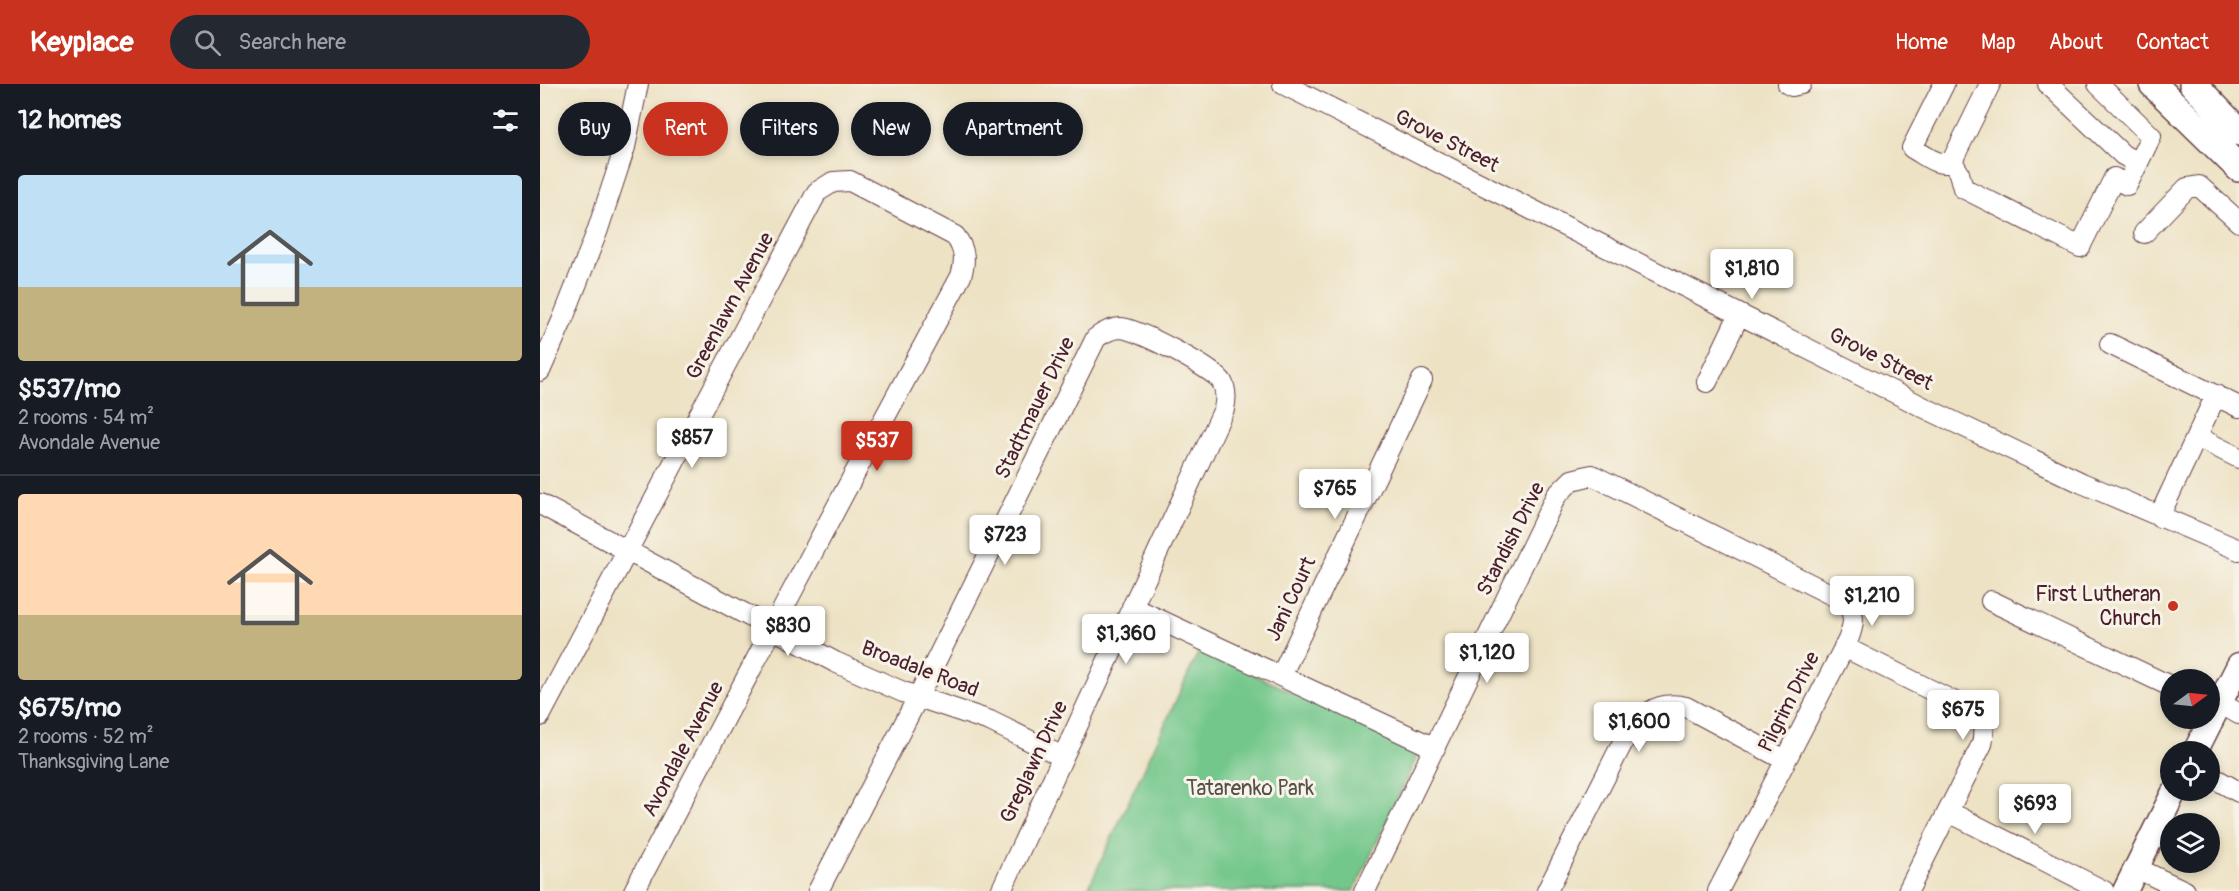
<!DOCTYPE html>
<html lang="en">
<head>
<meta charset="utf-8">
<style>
  :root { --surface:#171b24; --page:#242831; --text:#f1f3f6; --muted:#9ea1a6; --line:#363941; --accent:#c8321e }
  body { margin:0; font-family:Pangolin,sans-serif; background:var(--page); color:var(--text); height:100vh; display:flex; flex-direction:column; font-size:22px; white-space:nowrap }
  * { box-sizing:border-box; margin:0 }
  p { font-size:20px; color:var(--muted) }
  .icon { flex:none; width:33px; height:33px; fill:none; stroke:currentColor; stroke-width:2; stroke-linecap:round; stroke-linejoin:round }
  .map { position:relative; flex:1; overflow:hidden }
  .side { display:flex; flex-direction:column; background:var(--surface); width:540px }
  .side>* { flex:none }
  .hud { position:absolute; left:18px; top:18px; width:570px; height:54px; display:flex; gap:12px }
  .needle { width:39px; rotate:75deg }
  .buttons { position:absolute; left:1620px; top:585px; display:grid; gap:12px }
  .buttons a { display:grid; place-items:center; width:60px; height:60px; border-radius:50%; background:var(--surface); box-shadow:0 3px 9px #0003; font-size:30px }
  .price { position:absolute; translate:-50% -51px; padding:0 14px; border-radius:6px; background:#fff; color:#222; font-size:20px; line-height:39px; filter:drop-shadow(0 2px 3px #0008) }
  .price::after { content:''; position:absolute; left:50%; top:36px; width:18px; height:14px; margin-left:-9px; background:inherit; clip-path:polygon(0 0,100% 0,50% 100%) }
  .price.current { background:var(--accent); color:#fff }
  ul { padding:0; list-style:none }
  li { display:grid; align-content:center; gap:12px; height:318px; padding:0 18px }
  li+li { border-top:2px solid var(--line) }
  li span { display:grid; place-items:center; height:186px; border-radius:6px; color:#555 }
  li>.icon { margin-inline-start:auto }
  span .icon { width:108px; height:108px; fill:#fffc; stroke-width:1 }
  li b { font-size:26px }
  h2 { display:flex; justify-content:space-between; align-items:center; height:72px; padding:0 18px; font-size:26px }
  .pill { padding:0 21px; border-radius:27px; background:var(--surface); box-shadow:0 3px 9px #0003; font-size:21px; line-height:54px }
  .pill.current { background:var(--accent); color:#fff }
  header { display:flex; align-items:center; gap:36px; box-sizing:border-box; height:84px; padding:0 30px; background:var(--accent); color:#fff }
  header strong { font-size:28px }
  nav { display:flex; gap:33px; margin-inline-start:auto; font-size:21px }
  .search { width:420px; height:54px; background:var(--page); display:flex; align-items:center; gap:15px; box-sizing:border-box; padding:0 21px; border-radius:33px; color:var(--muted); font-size:22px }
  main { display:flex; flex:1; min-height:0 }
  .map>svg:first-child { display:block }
  .green { fill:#73c78b; stroke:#5e735b; stroke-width:1.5 }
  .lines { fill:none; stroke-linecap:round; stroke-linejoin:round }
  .minor-casing { stroke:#623c42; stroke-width:22 }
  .major-casing { stroke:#623c42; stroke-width:27 }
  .highway-casing { stroke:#623c42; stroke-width:30 }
  .minor { stroke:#fff; stroke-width:20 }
  .major { stroke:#fff; stroke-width:24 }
  .highway { stroke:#fff; stroke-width:27 }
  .poi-dot { fill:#c8321e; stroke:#f7f3e8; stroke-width:2 }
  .labels { text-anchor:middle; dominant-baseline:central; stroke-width:6; stroke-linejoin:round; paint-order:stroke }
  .street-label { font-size:21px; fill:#4a1f2b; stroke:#f7f3e8 }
  .poi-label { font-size:21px; fill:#4a1f2b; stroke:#f7f3e8; text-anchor:end }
  .park-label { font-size:21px; fill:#565148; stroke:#f7f3e8 }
</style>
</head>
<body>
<header>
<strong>Keyplace</strong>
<div class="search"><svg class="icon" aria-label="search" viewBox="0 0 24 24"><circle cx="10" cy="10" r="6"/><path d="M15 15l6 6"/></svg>Search here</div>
<nav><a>Home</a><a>Map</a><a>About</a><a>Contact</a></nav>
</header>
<main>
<section class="side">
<h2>12 homes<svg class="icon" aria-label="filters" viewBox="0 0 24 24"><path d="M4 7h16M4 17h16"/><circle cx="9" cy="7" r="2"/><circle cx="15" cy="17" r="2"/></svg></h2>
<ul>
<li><span style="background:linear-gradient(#bfe0f5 60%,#c2b280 0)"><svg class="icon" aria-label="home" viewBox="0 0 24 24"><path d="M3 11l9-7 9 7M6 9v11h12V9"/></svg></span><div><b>$537/mo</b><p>2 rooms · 54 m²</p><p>Avondale Avenue</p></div></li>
<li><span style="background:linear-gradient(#ffd9b3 65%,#c2b280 0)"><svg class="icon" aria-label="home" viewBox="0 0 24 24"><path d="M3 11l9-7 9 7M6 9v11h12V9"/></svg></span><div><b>$675/mo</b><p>2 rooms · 52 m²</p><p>Thanksgiving Lane</p></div></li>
</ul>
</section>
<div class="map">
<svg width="1699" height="807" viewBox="0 0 1699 807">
  <rect width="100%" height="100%" fill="#f7f3e8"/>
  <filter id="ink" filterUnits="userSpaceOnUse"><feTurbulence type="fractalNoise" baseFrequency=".0167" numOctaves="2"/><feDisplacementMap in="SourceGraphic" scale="12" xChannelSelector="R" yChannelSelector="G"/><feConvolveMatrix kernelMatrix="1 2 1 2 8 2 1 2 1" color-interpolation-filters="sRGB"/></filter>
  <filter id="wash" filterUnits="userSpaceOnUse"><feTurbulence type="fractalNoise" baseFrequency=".008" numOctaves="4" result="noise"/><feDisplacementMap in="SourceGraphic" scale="24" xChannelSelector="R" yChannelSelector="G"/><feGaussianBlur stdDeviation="1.35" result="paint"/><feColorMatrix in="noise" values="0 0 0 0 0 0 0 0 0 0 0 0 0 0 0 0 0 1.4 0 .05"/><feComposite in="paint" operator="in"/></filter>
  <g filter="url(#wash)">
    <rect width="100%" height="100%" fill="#ede2c4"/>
    <!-- green -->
    <path class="green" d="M 660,565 L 879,668 L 814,807 L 547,807 Z"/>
  </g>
  <g filter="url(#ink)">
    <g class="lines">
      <!-- minor casing -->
      <g class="minor-casing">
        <path id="minor" d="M 743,0 L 1385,324 L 1542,399 L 1699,466
          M 1248,0 L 1252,2 L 1261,0
          M 1404,0 L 1372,64 C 1385,71 1398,84 1412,77 L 1450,0
          M 1508,0 L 1583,71 L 1598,79 L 1611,52 L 1558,0
          M 1412,77 L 1419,89 L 1423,104 L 1540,163 L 1574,94 L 1587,101 L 1598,79
          M 1604,149 L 1647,104 L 1659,102 L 1699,138
          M 1570,260 L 1699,323
          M 0,287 L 22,237 L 57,148 L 85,63 L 98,0
          M 1167,298 L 1199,231
          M 1657,353 L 1699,374
          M 0,420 L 295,578 L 363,608 L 450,637 L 523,673
          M 1619,433 L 1676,311
          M 1451,517 L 1630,602
          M 592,523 L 895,664
          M 1304,563 L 1431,626 C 1444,635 1445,645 1442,660 L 1368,807
          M 741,592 L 882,296
          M 1680,619 L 1699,630
          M 0,632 L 277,108 L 293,98 L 310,97 L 415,152 C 425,165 426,176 421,192 L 303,411 L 94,807
          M 1670,692 L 1699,708
          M 1409,728 L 1564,807
          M 1596,784 L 1645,807
          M 278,807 L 378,613 L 556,254 C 564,248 571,244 581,244 C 597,245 675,285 682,298 C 687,307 686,316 684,325 L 461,807
          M 825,807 L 1016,412 L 1032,396 L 1052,391 L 1302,516 C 1317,527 1314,541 1308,556 L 1178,807
          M 1007,807 L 1084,656 C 1100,632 1116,616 1146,623 L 1245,676"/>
      </g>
      <!-- major casing -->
      <g class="major-casing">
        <path id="major" d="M 1655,668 L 1699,581
          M 1585,807 L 1635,706"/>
      </g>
      <!-- highway casing -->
      <g class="highway-casing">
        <path id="highway" d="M 1613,0 L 1699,84
          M 1653,0 L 1699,48"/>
      </g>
      <!-- minor -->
      <use href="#minor" class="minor"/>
      <!-- major -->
      <use href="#major" class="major"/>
      <!-- highway -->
      <use href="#highway" class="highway"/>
    </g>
  </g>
  <!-- markers -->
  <circle class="poi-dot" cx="1633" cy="522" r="6"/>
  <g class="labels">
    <!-- street labels -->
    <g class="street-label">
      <text transform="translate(907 57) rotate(27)">Grove Street</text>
      <text transform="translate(190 222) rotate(-62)">Greenlawn Avenue</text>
      <text transform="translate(1341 275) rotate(27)">Grove Street</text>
      <text transform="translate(495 324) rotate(-64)">Stadtmauer Drive</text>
      <text transform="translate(971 455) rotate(-63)">Standish Drive</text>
      <text transform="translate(751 515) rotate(-65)">Jani Court</text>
      <text transform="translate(380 585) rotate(21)">Broadale Road</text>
      <text transform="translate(1249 618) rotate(-63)">Pilgrim Drive</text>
      <text transform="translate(143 665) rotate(-62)">Avondale Avenue</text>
      <text transform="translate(494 678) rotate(-65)">Greglawn Drive</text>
    </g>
    <!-- poi labels -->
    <g class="poi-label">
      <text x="1621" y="510">First Lutheran<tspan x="1621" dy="24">Church</tspan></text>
    </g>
    <!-- park labels -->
    <g class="park-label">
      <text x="710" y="704">Tatarenko Park</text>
    </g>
  </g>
</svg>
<div class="buttons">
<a><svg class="needle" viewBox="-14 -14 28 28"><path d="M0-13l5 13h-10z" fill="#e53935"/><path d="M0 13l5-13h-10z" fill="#9ea1a6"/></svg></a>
<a><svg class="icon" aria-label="locate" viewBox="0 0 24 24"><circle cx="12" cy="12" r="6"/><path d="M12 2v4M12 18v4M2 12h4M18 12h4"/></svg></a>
<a><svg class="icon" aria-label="layers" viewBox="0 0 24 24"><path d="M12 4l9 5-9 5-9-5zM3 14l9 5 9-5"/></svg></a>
</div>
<b class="price" style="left:1212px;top:216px">$1,810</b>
<b class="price" style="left:152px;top:385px">$857</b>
<b class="price current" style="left:337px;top:388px">$537</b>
<b class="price" style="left:795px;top:436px">$765</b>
<b class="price" style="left:465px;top:482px">$723</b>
<b class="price" style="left:1332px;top:543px">$1,210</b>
<b class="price" style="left:248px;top:573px">$830</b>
<b class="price" style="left:586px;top:581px">$1,360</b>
<b class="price" style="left:947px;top:600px">$1,120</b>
<b class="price" style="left:1423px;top:657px">$675</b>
<b class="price" style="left:1099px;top:669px">$1,600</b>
<b class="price" style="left:1495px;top:751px">$693</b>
<div class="hud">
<a class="pill">Buy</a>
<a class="pill current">Rent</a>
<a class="pill">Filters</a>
<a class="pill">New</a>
<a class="pill">Apartment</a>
</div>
</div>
</main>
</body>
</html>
